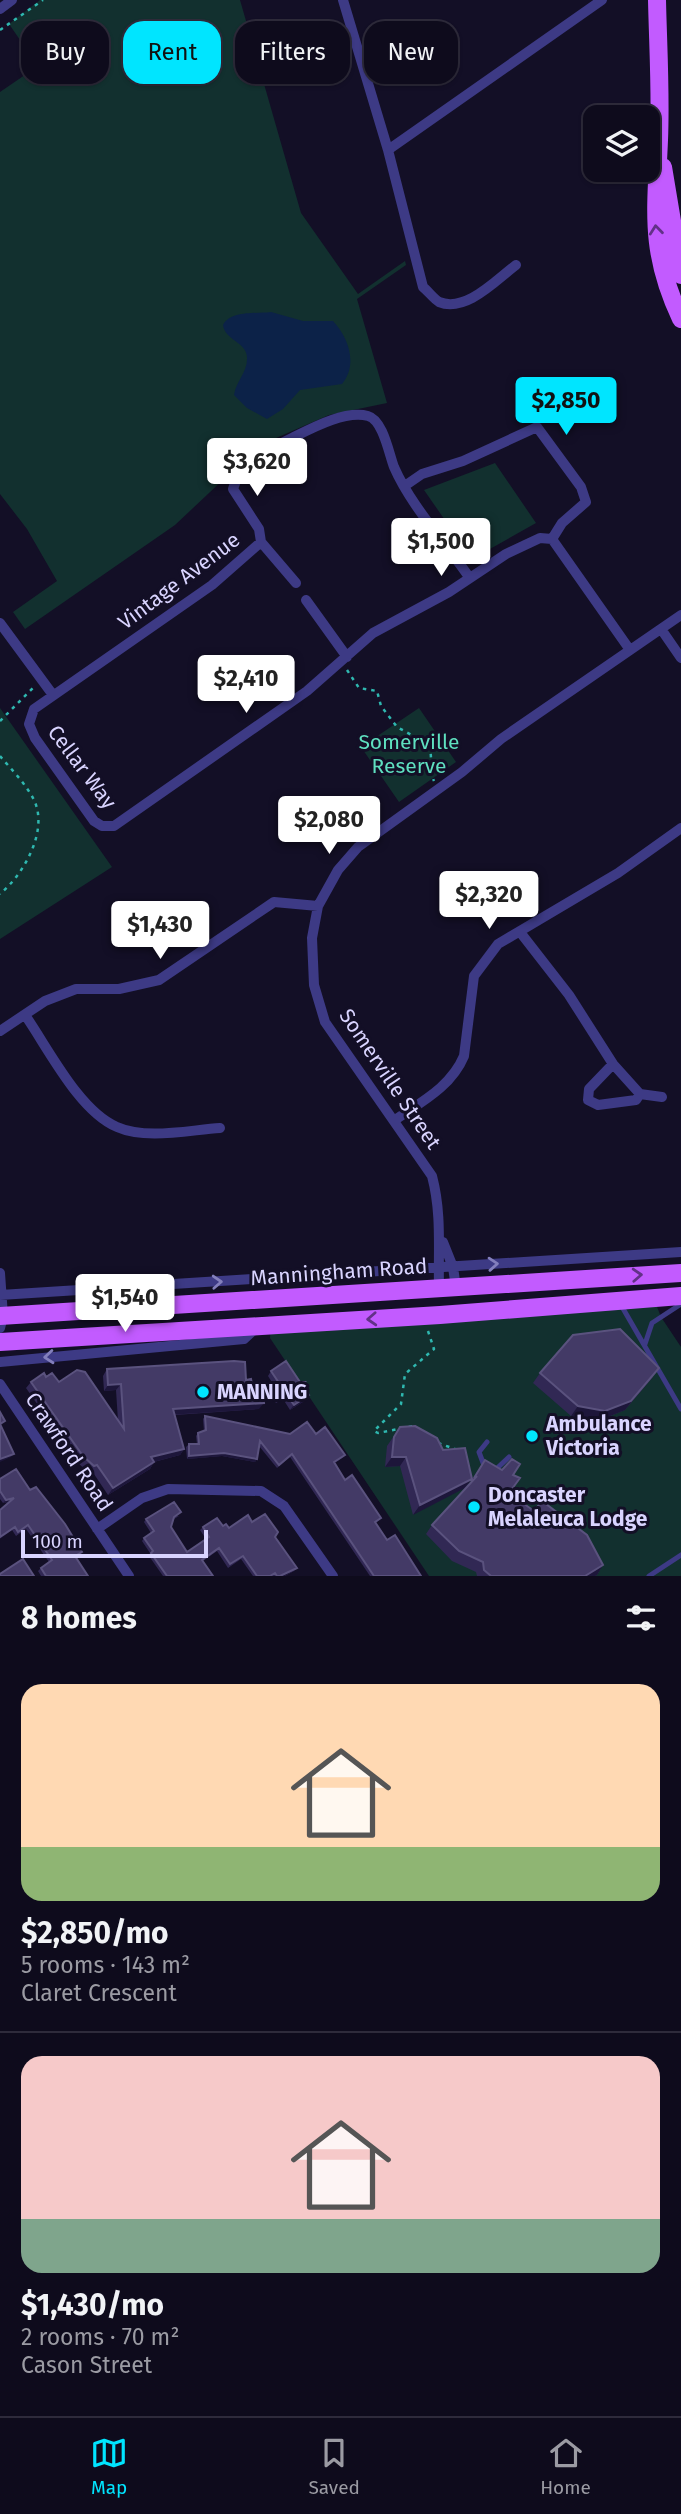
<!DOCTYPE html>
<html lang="en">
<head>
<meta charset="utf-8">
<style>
  :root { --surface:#0e0b1c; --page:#171425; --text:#f1f3f6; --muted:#9b9ba3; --line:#2e2b3b; --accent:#00e5ff }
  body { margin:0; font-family:"Fira Sans",sans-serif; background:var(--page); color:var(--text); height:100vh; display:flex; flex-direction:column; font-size:26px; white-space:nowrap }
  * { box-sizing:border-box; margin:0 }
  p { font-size:23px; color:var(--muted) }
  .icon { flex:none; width:38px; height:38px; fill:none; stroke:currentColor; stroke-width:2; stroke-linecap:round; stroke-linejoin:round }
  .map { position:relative; height:1576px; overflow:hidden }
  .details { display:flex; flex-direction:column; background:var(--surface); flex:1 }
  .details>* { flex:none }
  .banner { position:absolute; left:21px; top:21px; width:640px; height:63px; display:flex; gap:14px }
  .fabs { position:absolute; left:583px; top:105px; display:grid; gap:14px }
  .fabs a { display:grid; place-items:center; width:77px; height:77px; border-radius:14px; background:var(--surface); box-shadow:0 2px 5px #0004,0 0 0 2px var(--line); font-size:35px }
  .scale { position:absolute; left:21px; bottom:18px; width:187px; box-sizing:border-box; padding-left:7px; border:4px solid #d9d4ff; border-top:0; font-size:19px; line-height:24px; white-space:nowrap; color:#d9d4ff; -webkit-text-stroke:5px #130f26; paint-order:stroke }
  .price { position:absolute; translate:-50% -60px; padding:0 16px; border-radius:7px; background:#fff; color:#222; font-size:23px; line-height:46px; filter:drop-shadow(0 2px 4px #0008) }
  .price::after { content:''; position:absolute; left:50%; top:42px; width:21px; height:16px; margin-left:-10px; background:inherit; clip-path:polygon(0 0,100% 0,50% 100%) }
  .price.selected { background:var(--accent); color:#111 }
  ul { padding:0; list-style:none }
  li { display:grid; align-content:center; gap:14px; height:371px; padding:0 21px }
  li+li { border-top:2px solid var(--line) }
  li span { display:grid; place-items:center; height:217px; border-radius:21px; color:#555 }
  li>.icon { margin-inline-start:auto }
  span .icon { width:126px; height:126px; fill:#fffc; stroke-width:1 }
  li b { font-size:30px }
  h2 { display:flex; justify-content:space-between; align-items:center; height:84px; padding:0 21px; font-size:30px }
  .pill { padding:0 24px; border-radius:21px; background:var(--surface); box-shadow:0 2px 5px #0004,0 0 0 2px var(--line); font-size:24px; line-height:63px }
  .pill.selected { background:var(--accent); color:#111 }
  .dock { display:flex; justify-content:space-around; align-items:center; height:98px; border-top:2px solid var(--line); background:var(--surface); font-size:19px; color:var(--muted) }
  .dock a { display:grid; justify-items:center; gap:4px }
  .dock .selected { color:var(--accent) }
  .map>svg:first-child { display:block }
  .green { fill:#12302f }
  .water { fill:#0c2248 }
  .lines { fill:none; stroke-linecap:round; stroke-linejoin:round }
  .path { stroke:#2fb8b0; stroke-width:2.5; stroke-dasharray:3.5 5; stroke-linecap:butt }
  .lane { stroke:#3d3a85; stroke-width:5 }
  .street { stroke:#3d3a85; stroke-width:10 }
  .primary { stroke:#c25bff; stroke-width:18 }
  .wall { fill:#312854 }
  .shaded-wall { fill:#1d163a }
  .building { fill:#433a66; stroke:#5a527e; stroke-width:2 }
  .oneway { stroke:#623188 }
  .oneway2 { stroke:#837fbc }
  .poi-dot { fill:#00e5ff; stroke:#130f26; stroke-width:2.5 }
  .labels { text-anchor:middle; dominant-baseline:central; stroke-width:6; stroke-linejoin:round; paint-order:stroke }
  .street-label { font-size:21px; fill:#d9d4ff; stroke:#130f26 }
  .park-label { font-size:21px; fill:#5fe0c0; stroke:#130f26 }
  .poi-label { font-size:21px; font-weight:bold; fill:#d9d4ff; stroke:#130f26; text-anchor:start }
</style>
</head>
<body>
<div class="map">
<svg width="681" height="1576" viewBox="0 0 681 1576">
  <rect width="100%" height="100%" fill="#130f26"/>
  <!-- green -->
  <path class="green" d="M 40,0 L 240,0 L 301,213 L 358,294 L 405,261 L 406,265 L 357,299 L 387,403 L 329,415 L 276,438 L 243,461 L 175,525 L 25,629 L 13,612 L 57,581 L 27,529 L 0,494 L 0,92 L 38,66 L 9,24 Z
    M 495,463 L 536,523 L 472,559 L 424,490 Z
    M 0,708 L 112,867 L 0,939 Z
    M 419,708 L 456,762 L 399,802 L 361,747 Z
    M 654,1299 L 661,1317 L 681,1347 L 681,1576 L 429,1576 L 270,1338 L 271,1325 Z"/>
  <!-- water -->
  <path class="water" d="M 271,312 L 303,321 L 333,321 C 349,338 358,365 342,384 L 300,390 L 283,409 L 267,419 L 247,408 L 234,395 C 236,381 247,373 247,359 C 248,342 225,341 223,325 C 231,310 256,314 271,312 Z"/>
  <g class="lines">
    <!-- path -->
    <path class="path" d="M 0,30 L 43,0
      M 347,670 L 359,688 L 377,691 L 381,706 L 397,727 L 428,744 C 434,756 428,768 434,781
      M 0,721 L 35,686
      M 0,756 C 11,769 26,784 34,800 C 49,831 23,875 0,894
      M 428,1331 L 434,1349 L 405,1374 L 401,1404 L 374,1431 L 378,1433 L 413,1426 L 428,1434
      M 438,1443 L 455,1449"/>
    <!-- lane -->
    <path class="lane" d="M 621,1305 L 681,1409
      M 645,1344 L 652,1323 L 681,1304
      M 485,1468 L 479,1452 L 487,1442
      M 493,1472 L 509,1457
      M 649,1576 L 681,1555"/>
    <!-- street -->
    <path class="street" d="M 343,0 L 388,150 L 423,287 C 428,291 434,299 439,302 C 466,313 496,280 516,265
      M 0,9 L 12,0
      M 388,150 L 602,0
      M 406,485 L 422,474 L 463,461 L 537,427 L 581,487 L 586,502 L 562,523 L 552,539 L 540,538 L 506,554 L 449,592 L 373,633 L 307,691 L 114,826 L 102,826 L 94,821 L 35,738 L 29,724 L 34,709 L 212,585 L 261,542 L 259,529 L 233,489 C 239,465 271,448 292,438 C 312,428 345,410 368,416 C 383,420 389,454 394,467 C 411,506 445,542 469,577
      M 552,539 L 630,650
      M 261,542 L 296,583
      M 306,600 L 347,657
      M 0,623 L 53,695
      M 661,629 L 681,658
      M 520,932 L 569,995 L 613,1064 L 640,1094 L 662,1097
      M 25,1015 C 48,1048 79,1111 117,1127 C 146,1140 189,1130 220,1128
      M 0,1031 L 45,1001 L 76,989 L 119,989 L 159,980 L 274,902 L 318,906
      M 613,1064 L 589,1089 L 588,1100 L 598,1105 L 636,1100 L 640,1094
      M 395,1120 C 421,1102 451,1087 464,1056 L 474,976 L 498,944 L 618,873 L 681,828
      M 443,1242 L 453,1267 L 456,1288
      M 0,1273 L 3,1316 L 0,1328
      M 439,1288 C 438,1249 442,1214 432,1176 L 325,1022 L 314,985 L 312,938 L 318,906 L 338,870 L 358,847 L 462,772 L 501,739 L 681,615
      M 0,1295 L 681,1252
      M 0,1362 L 244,1339 L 256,1328
      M 0,1384 L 129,1576
      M 97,1529 L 142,1498 L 168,1489 L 261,1491 L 284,1506 L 333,1576"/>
    <!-- primary -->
    <path class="primary" d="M 657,0 C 658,46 661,94 659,140 C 656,212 649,251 681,319
      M 663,167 L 681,275
      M 0,1316 L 681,1273
      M 0,1342 L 440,1315 L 681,1296"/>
  </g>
  <!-- wall -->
  <path class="wall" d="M 107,1369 L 246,1380 L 252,1384 L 259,1409 L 175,1415 L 184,1449 L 180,1455 L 154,1462 L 150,1469 L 108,1495 L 92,1471 L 89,1473 L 78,1463 L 26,1388 L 31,1382 L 46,1377 L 118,1421 L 116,1390 L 104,1391 L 103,1376 Z
    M 271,1371 L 302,1385 L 309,1395 L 306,1400 L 290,1410 L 283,1399 L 276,1403 L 266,1389 L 269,1384 L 273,1384 L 268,1376 Z
    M 540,1373 L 653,1377 L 625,1410 L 598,1421 L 571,1416 L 533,1383 Z
    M 205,1416 L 290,1434 L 316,1434 L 345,1455 L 342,1458 L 335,1463 L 345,1480 L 381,1518 L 375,1524 L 387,1540 L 421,1576 L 370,1576 L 290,1457 L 277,1468 L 259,1446 L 257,1459 L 255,1462 L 222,1456 L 187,1459 L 186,1447 L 189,1444 L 197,1444 L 196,1436 L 198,1433 L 204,1431 L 203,1419 Z
    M 400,1427 L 443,1450 L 465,1448 L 413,1515 L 400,1466 L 385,1467 L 387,1446 Z
    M 485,1460 L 502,1470 L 513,1475 L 509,1493 L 603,1565 L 597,1575 L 595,1576 L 477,1576 L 476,1572 L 452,1561 L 426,1534 L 432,1525 L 467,1487 Z
    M 0,1479 L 30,1490 L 82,1552 L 76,1558 L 88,1576 L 41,1576 L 38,1571 L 41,1568 L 49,1562 L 26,1529 L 16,1536 L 12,1530 L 10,1502 L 3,1503 L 0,1499 Z
    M 179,1516 L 174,1519 L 171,1527 L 187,1552 L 206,1539 L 200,1530 L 203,1527 L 223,1526 L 229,1528 L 252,1522 L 275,1537 L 294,1571 L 285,1576 L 253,1576 L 241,1559 L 228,1568 L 217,1551 L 203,1561 L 213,1576 L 163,1576 L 149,1556 L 150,1553 L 142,1541 L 144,1538 L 151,1533 L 144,1522 L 146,1519 Z"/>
  <!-- shaded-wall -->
  <path class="shaded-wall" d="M 659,1368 L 625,1410 L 598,1421 L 571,1416 L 578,1406 Z
    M 121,1384 L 116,1390 L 104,1391 L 108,1385 Z
    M 309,1395 L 306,1400 L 290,1410 L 294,1405 Z
    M 264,1403 L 259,1409 L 168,1415 L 173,1409 Z
    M 184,1449 L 180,1455 L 146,1464 L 151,1457 Z
    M 224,1453 L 257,1459 L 255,1462 L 222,1456 L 187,1459 L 189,1456 Z
    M 14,1454 L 11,1457 L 0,1462 L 0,1459 Z
    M 392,1457 L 406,1457 L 400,1466 L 385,1467 Z
    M 154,1462 L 150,1469 L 108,1495 L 113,1488 Z
    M 472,1479 L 465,1488 L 413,1515 L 420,1505 Z
    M 14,1498 L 12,1502 L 3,1503 L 6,1500 Z
    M 15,1527 L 12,1530 L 0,1539 L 0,1537 Z
    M 603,1565 L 597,1575 L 595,1576 L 585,1576 Z
    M 297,1568 L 294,1571 L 285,1576 L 280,1576 Z"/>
  <!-- building -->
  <path class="building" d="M 620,1329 L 659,1368 L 631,1401 L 605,1411 L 578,1406 L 540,1373 L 573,1335 Z
    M 234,1361 L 245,1362 L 246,1380 L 251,1379 L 252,1384 L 262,1383 L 264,1403 L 173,1409 L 184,1449 L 151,1457 L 154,1462 L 113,1488 L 97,1465 L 94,1466 L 83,1456 L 31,1382 L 44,1373 L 46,1377 L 52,1373 L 59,1382 L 77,1370 L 85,1372 L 124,1429 L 121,1384 L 108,1385 L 107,1369 Z
    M 286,1361 L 300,1382 L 304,1382 L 301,1384 L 309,1395 L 294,1405 L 286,1394 L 279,1398 L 269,1384 L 279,1383 L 271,1371 Z
    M 0,1412 L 5,1421 L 0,1424 Z
    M 205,1416 L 290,1434 L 307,1422 L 316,1434 L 325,1427 L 345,1455 L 334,1462 L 345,1480 L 352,1475 L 381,1518 L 375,1522 L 387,1540 L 395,1535 L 421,1576 L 374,1576 L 292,1454 L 279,1465 L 260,1441 L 257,1459 L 224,1453 L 189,1456 L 189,1444 L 199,1444 L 198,1433 L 206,1430 Z
    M 0,1424 L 14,1454 L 0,1459 Z
    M 415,1426 L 437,1438 L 443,1450 L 465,1448 L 472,1479 L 420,1505 L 406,1457 L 392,1457 L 394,1437 L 400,1427 Z
    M 512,1459 L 520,1464 L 513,1475 L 520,1478 L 509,1493 L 534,1511 L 542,1501 L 587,1535 L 603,1565 L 585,1576 L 491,1576 L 484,1570 L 483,1562 L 459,1551 L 432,1525 L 477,1476 L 474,1478 L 485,1460 L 502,1470 Z
    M 16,1469 L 30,1490 L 36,1487 L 65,1524 L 82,1552 L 75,1556 L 88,1576 L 46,1576 L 41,1568 L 52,1560 L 28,1525 L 18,1532 L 15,1527 L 0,1537 L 0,1510 L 14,1498 L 6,1500 L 0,1491 L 0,1479 Z
    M 174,1502 L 181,1512 L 174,1517 L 171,1527 L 187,1552 L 209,1537 L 203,1527 L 217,1518 L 223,1526 L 226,1524 L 229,1528 L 248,1515 L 252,1522 L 265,1514 L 278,1532 L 275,1537 L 297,1568 L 280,1576 L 277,1576 L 275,1573 L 270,1576 L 257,1576 L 243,1556 L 230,1564 L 219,1548 L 202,1560 L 213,1576 L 167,1576 L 151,1553 L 153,1551 L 144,1538 L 154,1531 L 146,1519 Z
    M 23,1559 L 34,1576 L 0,1576 L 0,1574 Z"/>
  <!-- one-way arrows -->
  <defs><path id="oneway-chevron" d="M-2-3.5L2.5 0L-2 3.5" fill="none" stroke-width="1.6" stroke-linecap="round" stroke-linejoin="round" transform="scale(1.75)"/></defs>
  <g class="oneway">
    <use href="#oneway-chevron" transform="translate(656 230) rotate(-96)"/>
    <use href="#oneway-chevron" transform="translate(637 1275) rotate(-3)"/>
    <use href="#oneway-chevron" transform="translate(372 1319) rotate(177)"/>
  </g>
  <g class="oneway2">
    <use href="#oneway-chevron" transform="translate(493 1264) rotate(-4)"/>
    <use href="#oneway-chevron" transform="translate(217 1282) rotate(-3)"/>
    <use href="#oneway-chevron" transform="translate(49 1357) rotate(175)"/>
  </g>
  <!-- markers -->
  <g class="poi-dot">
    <circle cx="203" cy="1392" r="7"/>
    <circle cx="532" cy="1436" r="7"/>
    <circle cx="474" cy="1507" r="7"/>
  </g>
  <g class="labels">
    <!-- street labels -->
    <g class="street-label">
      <text transform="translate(179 581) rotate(-37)">Vintage Avenue</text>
      <text transform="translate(82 767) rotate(53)">Cellar Way</text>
      <text transform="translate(390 1079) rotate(56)">Somerville Street</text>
      <text transform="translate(339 1272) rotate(-4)">Manningham Road</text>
      <text transform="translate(69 1452) rotate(56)">Crawford Road</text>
    </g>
    <!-- park labels -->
    <g class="park-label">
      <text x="409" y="742">Somerville<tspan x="409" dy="24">Reserve</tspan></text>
    </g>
    <!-- poi labels -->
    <g class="poi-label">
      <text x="217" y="1392">MANNING</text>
      <text x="546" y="1424">Ambulance<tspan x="546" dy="24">Victoria</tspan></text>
      <text x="488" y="1495">Doncaster<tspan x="488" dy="24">Melaleuca Lodge</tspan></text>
    </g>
  </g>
</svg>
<div class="fabs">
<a><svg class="icon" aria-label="layers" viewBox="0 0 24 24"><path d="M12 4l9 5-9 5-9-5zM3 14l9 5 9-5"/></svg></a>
</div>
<div class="scale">100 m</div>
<b class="price selected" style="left:566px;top:437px">$2,850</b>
<b class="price" style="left:257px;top:498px">$3,620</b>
<b class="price" style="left:441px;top:578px">$1,500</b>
<b class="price" style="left:246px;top:715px">$2,410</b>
<b class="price" style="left:329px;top:856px">$2,080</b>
<b class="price" style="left:489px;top:931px">$2,320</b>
<b class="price" style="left:160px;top:961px">$1,430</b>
<b class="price" style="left:125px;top:1334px">$1,540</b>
<div class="banner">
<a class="pill">Buy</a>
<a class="pill selected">Rent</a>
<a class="pill">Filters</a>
<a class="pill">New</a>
</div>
</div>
<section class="details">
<h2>8 homes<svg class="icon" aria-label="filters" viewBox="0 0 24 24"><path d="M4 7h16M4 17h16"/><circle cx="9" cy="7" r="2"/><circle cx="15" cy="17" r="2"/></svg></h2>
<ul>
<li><span style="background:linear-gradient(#ffd9b3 75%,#8fb573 0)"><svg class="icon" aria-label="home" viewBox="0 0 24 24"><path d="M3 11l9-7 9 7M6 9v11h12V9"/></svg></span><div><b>$2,850/mo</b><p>5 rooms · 143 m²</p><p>Claret Crescent</p></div></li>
<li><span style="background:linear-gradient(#f6c9c9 75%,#7fa58c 0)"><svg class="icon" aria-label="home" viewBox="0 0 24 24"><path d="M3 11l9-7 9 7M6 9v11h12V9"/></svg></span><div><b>$1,430/mo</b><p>2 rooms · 70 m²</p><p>Cason Street</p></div></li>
</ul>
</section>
<nav class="dock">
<a class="selected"><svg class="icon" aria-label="map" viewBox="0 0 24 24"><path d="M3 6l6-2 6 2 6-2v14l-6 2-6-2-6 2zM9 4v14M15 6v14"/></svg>Map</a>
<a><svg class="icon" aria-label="saved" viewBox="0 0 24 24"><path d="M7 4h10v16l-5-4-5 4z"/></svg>Saved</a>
<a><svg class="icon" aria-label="home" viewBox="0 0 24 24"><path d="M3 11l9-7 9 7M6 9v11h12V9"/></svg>Home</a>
</nav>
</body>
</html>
